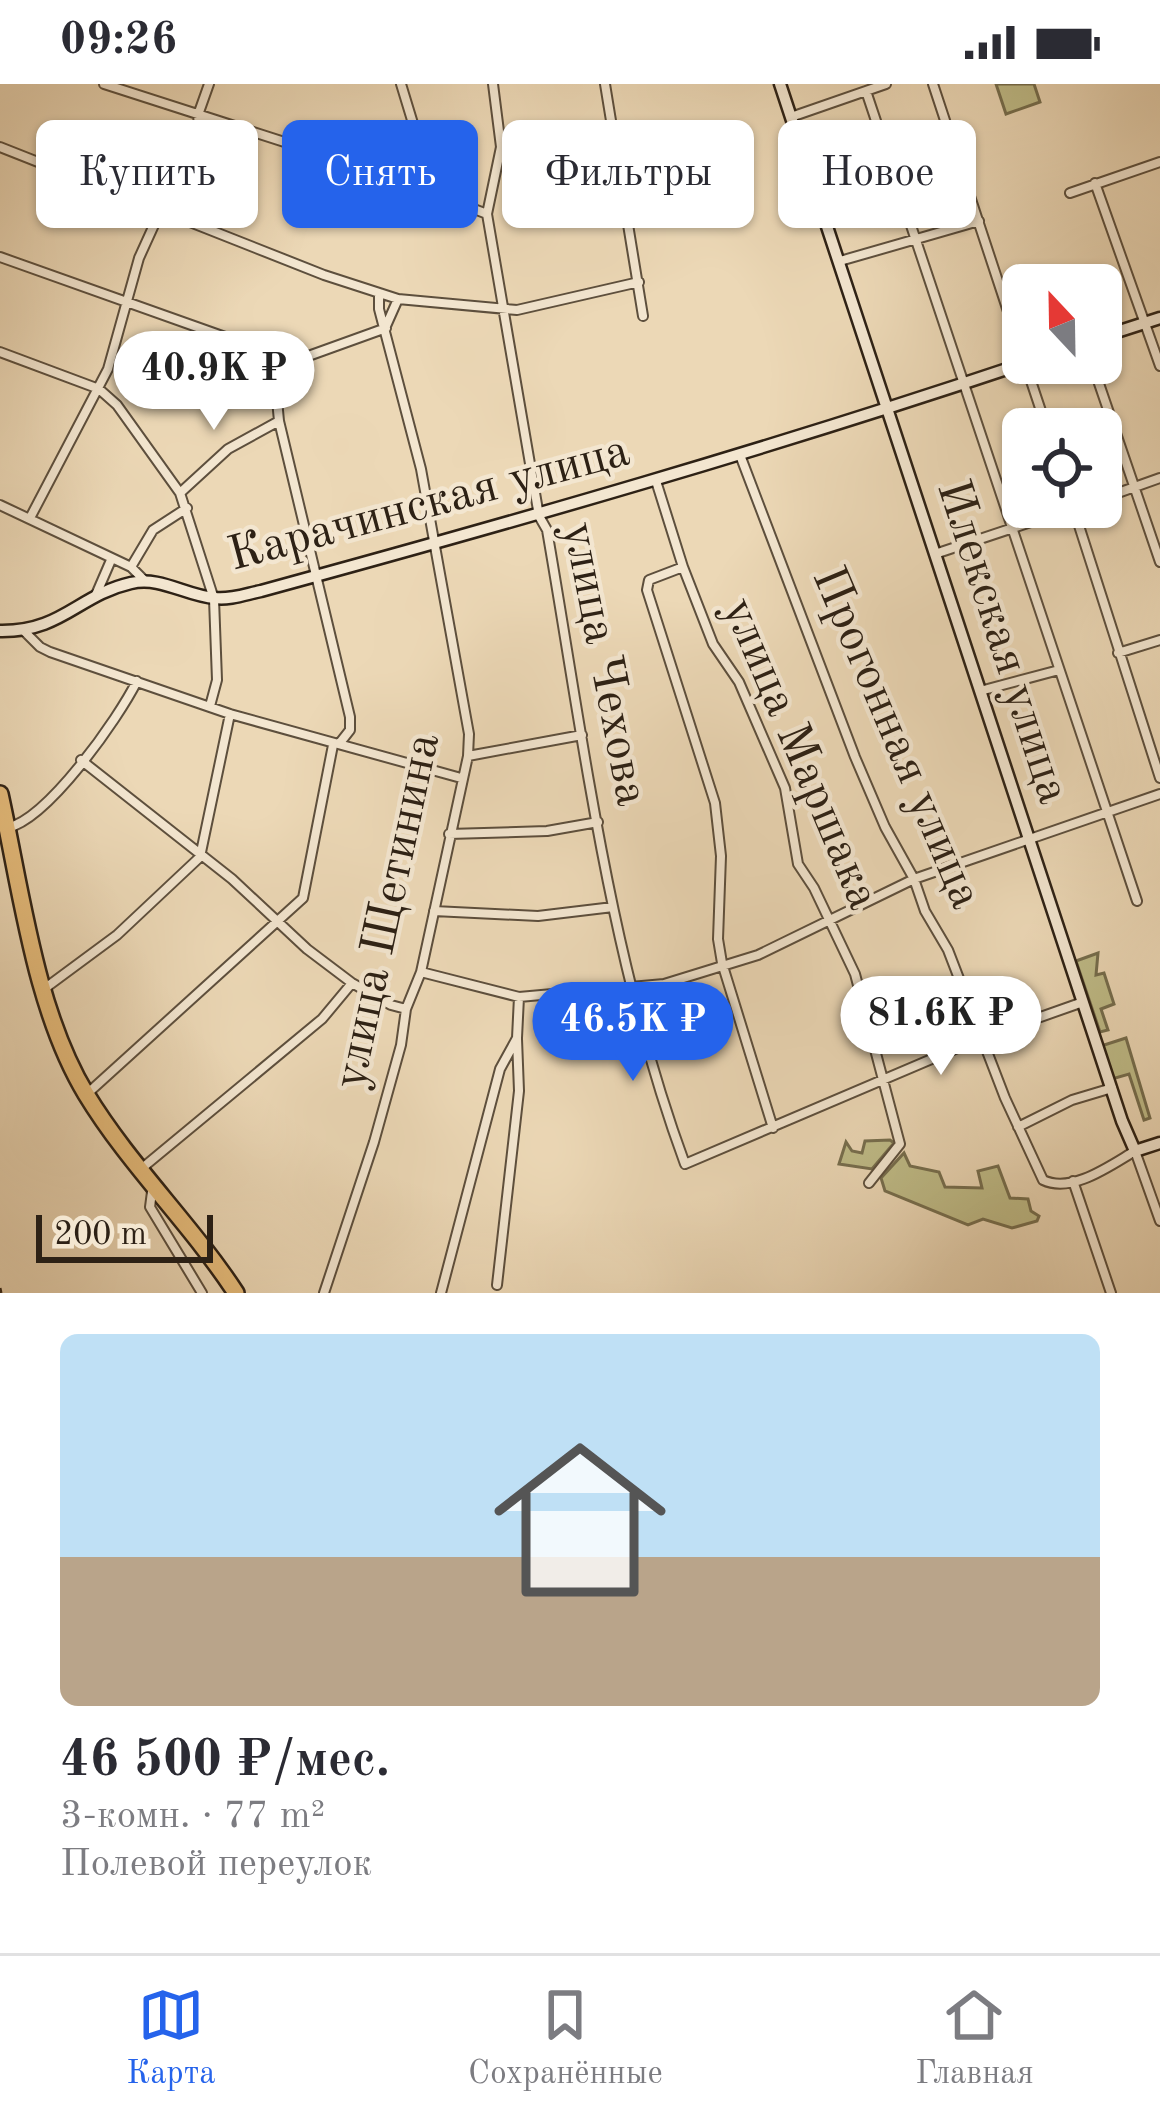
<!DOCTYPE html>
<html lang="ru">
<head>
<meta charset="utf-8">
<style>
  :root { --surface:#fff; --page:#f7f7f7; --text:#2b2b33; --muted:#7c7c81; --line:#e1e1e2; --accent:#2563eb }
  body { margin:0; font-family:"Old Standard TT",serif; background:var(--page); color:var(--text); height:100vh; display:flex; flex-direction:column; font-size:45px; white-space:nowrap }
  * { box-sizing:border-box; margin:0 }
  p { font-size:39px; color:var(--muted) }
  .icon { flex:none; width:66px; height:66px; fill:none; stroke:currentColor; stroke-width:2; stroke-linecap:round; stroke-linejoin:round }
  .map { position:relative; height:1209px; overflow:hidden }
  .drawer { display:flex; flex-direction:column; background:var(--surface); flex:1 }
  .drawer>* { flex:none }
  .hud { position:absolute; left:36px; top:36px; width:1089px; height:108px; display:flex; gap:24px }
  .needle { width:78px; rotate:338deg }
  .controls { position:absolute; left:1002px; top:180px; display:grid; gap:24px }
  .controls a { display:grid; place-items:center; width:120px; height:120px; border-radius:18px; background:var(--surface); box-shadow:0 3px 9px #0004; font-size:60px }
  .scale { position:absolute; left:36px; bottom:30px; width:177px; box-sizing:border-box; padding-left:12px; border:6px solid #2d2115; border-top:0; font-size:33px; line-height:42px; white-space:nowrap; color:#2d2115; -webkit-text-stroke:9px #f3e6d0; paint-order:stroke }
  .price { position:absolute; translate:-50% -102px; padding:0 27px; border-radius:42px; background:#fff; color:#222; font-size:39px; line-height:78px; filter:drop-shadow(0 3px 6px #0008) }
  .price::after { content:''; position:absolute; left:50%; top:72px; width:36px; height:27px; margin-left:-18px; background:inherit; clip-path:polygon(0 0,100% 0,50% 100%) }
  .price.active { background:var(--accent); color:#fff }
  ul { padding:0; list-style:none }
  li { display:grid; align-content:center; gap:24px; height:636px; padding:0 60px }
  li span { display:grid; place-items:center; height:372px; border-radius:18px; color:#555 }
  li>.icon { margin-inline-start:auto }
  span .icon { width:216px; height:216px; fill:#fffc; stroke-width:1 }
  li b { font-size:51px }
  .pill { padding:0 42px; border-radius:18px; background:var(--surface); box-shadow:0 3px 9px #0004; font-size:42px; line-height:108px }
  .pill.active { background:var(--accent); color:#fff }
  .status { display:flex; justify-content:space-between; align-items:center; height:84px; padding:0 60px; background:var(--surface); direction:ltr }
  .status svg { height:33px; fill:currentColor }
  .tab-bar { display:flex; justify-content:space-around; align-items:center; height:168px; border-top:3px solid var(--line); background:var(--surface); font-size:33px; color:var(--muted) }
  .tab-bar a { display:grid; justify-items:center; gap:6px }
  .tab-bar .active { color:var(--accent) }
  .map>svg:first-child { display:block }
  .green { fill:#bfbc88; stroke:#766e4e; stroke-width:3 }
  .lines { fill:none; stroke-linecap:round; stroke-linejoin:round }
  .street-casing { stroke:#5d4f3d; stroke-width:12 }
  .secondary-casing { stroke:#2d2115; stroke-width:15 }
  .highway-casing { stroke:#2d2115; stroke-width:20 }
  .street { stroke:#f3e6d0; stroke-width:8 }
  .secondary { stroke:#f3e6d0; stroke-width:10 }
  .highway { stroke:#e6bc7b; stroke-width:15 }
  .rail { stroke:#2d2115; stroke-width:3; stroke-dasharray:21 21; stroke-linecap:butt }
  .labels { text-anchor:middle; dominant-baseline:central; stroke-width:9; stroke-linejoin:round; paint-order:stroke }
  .street-label { font-size:48px; fill:#2d2115; stroke:#f3e6d0 }
</style>
</head>
<body>
<div class="status"><b>09:26</b><svg viewBox="0 0 49 12"><path d="M0 12V9h3v3zM5 12V6h3v6zM10 12V3h3v9zM15 12V0h3v12zM26 1h20v11H26zM47 4h2v5h-2z"/></svg></div>
<div class="map">
<svg width="1160" height="1209" viewBox="0 0 1160 1209">
  <rect width="100%" height="100%" fill="#ecd8b6"/>
  <filter id="stains"><feTurbulence type="fractalNoise" baseFrequency=".00167" numOctaves="4"/><feColorMatrix values="0 0 0 0 .2 0 0 0 0 .09 0 0 0 0 .02 0 0 0 .5 -.17"/></filter>
  <radialGradient id="worn" r=".72"><stop offset=".6" stop-color="#630" stop-opacity="0"/><stop offset="1" stop-color="#630" stop-opacity=".3"/></radialGradient>
  <!-- green -->
  <path class="green" d="M 996,0 L 1034,0 L 1040,18 L 1006,30 Z
    M 1098,869 L 1096,891 L 1104,889 L 1114,920 L 1101,925 L 1108,946 L 1100,948 L 1076,877 Z
    M 1126,954 L 1150,1034 L 1144,1036 L 1129,990 L 1112,995 L 1101,962 Z
    M 890,1056 L 894,1059 L 872,1085 L 839,1080 L 846,1058 L 852,1067 L 862,1069 L 865,1057 Z
    M 904,1069 L 910,1082 L 939,1088 L 945,1103 L 982,1104 L 978,1087 L 998,1082 L 1010,1114 L 1028,1115 L 1031,1127 L 1039,1132 L 1037,1137 L 1012,1144 L 983,1135 L 968,1141 L 885,1107 L 881,1094 Z"/>
  <g class="lines">
    <!-- street casing -->
    <g class="street-casing">
      <path id="street" d="M 104,0 L 381,89 L 487,130
        M 493,0 L 501,63 L 487,130 L 539,432 L 547,446 C 584,659 610,877 685,1080 L 981,954 L 1083,918
        M 605,0 L 643,232
        M 933,0 L 1023,273
        M 866,7 L 1137,817
        M 791,33 L 886,0
        M 0,63 L 324,191 L 398,215 L 517,226 L 639,198
        M 381,89 L 403,70 L 415,46 L 401,0
        M 1095,99 L 1160,282
        M 1070,109 L 1160,78
        M 0,173 L 242,259 L 268,274 L 274,284
        M 840,177 L 979,137
        M 386,242 L 398,215
        M 0,268 L 99,305 L 117,321 L 180,409 L 214,515 L 217,596 L 210,622
        M 1025,279 L 1047,345
        M 1092,279 L 1160,478
        M 274,284 L 279,337 L 350,633 L 350,646 L 339,660
        M 275,284 L 386,244
        M 740,371 L 855,673 L 885,743 L 914,795 L 925,827 L 948,866 L 1005,1014 L 1043,1096 C 1072,1110 1111,1081 1135,1067 L 1160,1137
        M 656,397 L 683,483 L 713,560 L 739,598 L 785,704 L 798,780 L 814,804 L 855,890 L 900,1060 L 869,1099
        M 180,409 L 228,365 L 279,337
        M 1101,415 L 1160,394
        M 0,421 L 131,483 L 145,497
        M 1073,423 L 1160,694
        M 30,434 L 108,285 L 139,174 L 199,42 L 198,31 L 209,0
        M 935,470 L 1076,423
        M 131,483 L 153,446 L 187,424
        M 683,483 L 649,496 L 647,506 L 715,719 L 721,772 L 718,855 L 722,879 L 773,1044
        M 95,513 L 111,476
        M 25,548 L 40,563 L 50,568 L 230,630 L 461,694
        M 1118,569 L 1160,556
        M 980,607 L 1059,586
        M 468,672 L 582,651
        M 81,676 L 232,795 L 307,865 L 352,899 L 391,921 L 406,925
        M 7,744 C 48,735 118,635 137,597
        M 449,750 L 547,747 L 598,738
        M 434,827 L 538,832 L 613,823
        M 421,888 L 519,913 L 664,900 L 758,871 L 914,795 L 1160,710
        M 44,905 L 117,851 L 200,773 L 230,630
        M 88,1009 L 303,814 L 333,661
        M 1018,1043 L 1072,1016 L 1112,1004
        M 141,1085 L 322,935 L 352,899
        M 1073,1097 L 1111,1209
        M 153,1100 L 150,1123 L 202,1209
        M 497,1201 L 519,1007 L 517,955
        M 324,1209 L 374,1058 L 401,961 L 406,925 L 421,888 L 468,672 L 469,650 L 421,385 L 379,225 L 379,209
        M 441,1209 L 500,985 L 517,954 L 519,913"/>
    </g>
    <!-- secondary casing -->
    <g class="secondary-casing">
      <path id="secondary" d="M 780,0 L 1122,1037 L 1135,1067 L 1160,1059
        M 1101,253 L 1160,234
        M 0,547 C 62,548 78,511 131,499 C 161,492 186,512 215,514 C 230,516 246,510 261,507 C 518,437 772,364 1025,279"/>
    </g>
    <!-- highway casing -->
    <g class="highway-casing">
      <path id="highway" d="M 0,710 C 21,805 35,926 86,1010 C 129,1081 191,1140 236,1209"/>
    </g>
    <!-- street -->
    <use href="#street" class="street"/>
    <!-- secondary -->
    <use href="#secondary" class="secondary"/>
    <!-- highway -->
    <use href="#highway" class="highway"/>
    <!-- rail -->
    <path class="rail" d="M 0,1204 L 1,1209"/>
  </g>
  <g class="labels">
    <!-- street labels -->
    <g class="street-label">
      <text transform="translate(429 420) rotate(-15)">Карачинская улица</text>
      <text transform="translate(1002 558) rotate(72)">Илекская улица</text>
      <text transform="translate(604 580) rotate(79)">улица Чехова</text>
      <text transform="translate(896 654) rotate(67)">Прогонная улица</text>
      <text transform="translate(800 670) rotate(67)">улица Маршака</text>
      <text transform="translate(388 827) rotate(-78)">улица Щетинина</text>
    </g>
  </g>
  <rect width="100%" height="100%" filter="url(#stains)"/>
  <rect width="100%" height="100%" fill="url(#worn)"/>
</svg>
<div class="controls">
<a><svg class="needle" viewBox="-14 -14 28 28"><path d="M0-13l5 13h-10z" fill="#e53935"/><path d="M0 13l5-13h-10z" fill="#7c7c81"/></svg></a>
<a><svg class="icon" aria-label="locate" viewBox="0 0 24 24"><circle cx="12" cy="12" r="6"/><path d="M12 2v4M12 18v4M2 12h4M18 12h4"/></svg></a>
</div>
<div class="scale">200 m</div>
<b class="price" style="left:214px;top:349px">40.9K ₽</b>
<b class="price" style="left:941px;top:994px">81.6K ₽</b>
<b class="price active" style="left:633px;top:1000px">46.5K ₽</b>
<div class="hud">
<a class="pill">Купить</a>
<a class="pill active">Снять</a>
<a class="pill">Фильтры</a>
<a class="pill">Новое</a>
</div>
</div>
<section class="drawer">
<ul>
<li><span style="background:linear-gradient(#bfe0f5 60%,#b9a48a 0)"><svg class="icon" aria-label="home" viewBox="0 0 24 24"><path d="M3 11l9-7 9 7M6 9v11h12V9"/></svg></span><div><b>46 500 ₽/мес.</b><p>3-комн. · 77 m²</p><p>Полевой переулок</p></div></li>
</ul>
</section>
<nav class="tab-bar">
<a class="active"><svg class="icon" aria-label="map" viewBox="0 0 24 24"><path d="M3 6l6-2 6 2 6-2v14l-6 2-6-2-6 2zM9 4v14M15 6v14"/></svg>Карта</a>
<a><svg class="icon" aria-label="saved" viewBox="0 0 24 24"><path d="M7 4h10v16l-5-4-5 4z"/></svg>Сохранённые</a>
<a><svg class="icon" aria-label="home" viewBox="0 0 24 24"><path d="M3 11l9-7 9 7M6 9v11h12V9"/></svg>Главная</a>
</nav>
</body>
</html>
